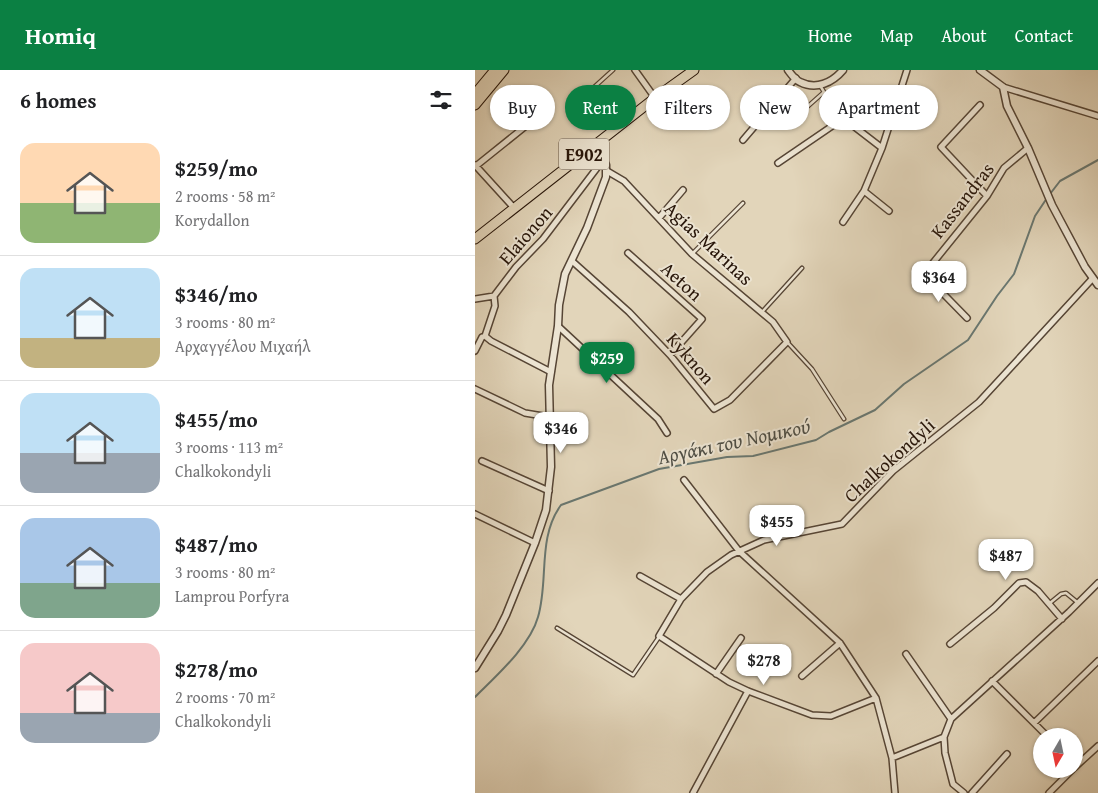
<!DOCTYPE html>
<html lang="en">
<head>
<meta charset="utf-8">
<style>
  :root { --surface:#fff; --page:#f2f2f2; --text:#202124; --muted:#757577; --line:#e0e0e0; --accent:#0b8043 }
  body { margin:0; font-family:"Gentium Book Plus",serif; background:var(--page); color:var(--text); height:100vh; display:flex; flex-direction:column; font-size:19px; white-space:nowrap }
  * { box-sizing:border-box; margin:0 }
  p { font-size:16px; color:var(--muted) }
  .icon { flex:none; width:28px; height:28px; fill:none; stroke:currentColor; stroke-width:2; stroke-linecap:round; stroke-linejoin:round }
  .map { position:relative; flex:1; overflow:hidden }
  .panel { display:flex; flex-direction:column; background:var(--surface); width:475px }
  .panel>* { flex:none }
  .guide { position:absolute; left:15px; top:15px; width:475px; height:45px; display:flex; gap:10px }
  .needle { width:32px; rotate:189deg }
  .fabs { position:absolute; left:558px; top:658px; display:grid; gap:10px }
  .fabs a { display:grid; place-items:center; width:50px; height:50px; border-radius:50%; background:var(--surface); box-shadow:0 1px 4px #0004; font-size:25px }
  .price { position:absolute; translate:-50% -42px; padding:0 11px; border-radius:10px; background:#fff; color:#222; font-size:16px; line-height:32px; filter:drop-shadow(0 1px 2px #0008) }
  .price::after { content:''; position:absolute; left:50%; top:30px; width:15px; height:11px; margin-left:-8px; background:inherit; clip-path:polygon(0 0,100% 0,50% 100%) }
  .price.current { background:var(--accent); color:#fff }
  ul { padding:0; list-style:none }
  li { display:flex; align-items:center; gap:15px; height:125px; padding:0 20px }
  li+li { border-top:1px solid var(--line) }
  li span { display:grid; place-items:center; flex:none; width:140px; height:100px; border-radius:15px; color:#555 }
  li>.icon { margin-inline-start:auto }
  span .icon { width:60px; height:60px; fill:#fffc; stroke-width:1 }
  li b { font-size:21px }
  h2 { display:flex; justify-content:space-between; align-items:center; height:60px; padding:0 20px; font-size:21px }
  .tag { padding:0 18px; border-radius:22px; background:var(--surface); box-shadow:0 1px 4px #0004; font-size:18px; line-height:45px }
  .tag.current { background:var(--accent); color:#fff }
  header { display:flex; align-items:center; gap:30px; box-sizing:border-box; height:70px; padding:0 25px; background:var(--accent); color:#fff }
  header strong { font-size:24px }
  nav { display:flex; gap:28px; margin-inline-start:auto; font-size:18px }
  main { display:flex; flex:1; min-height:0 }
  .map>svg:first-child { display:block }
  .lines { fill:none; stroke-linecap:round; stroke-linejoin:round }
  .stream { stroke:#697770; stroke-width:2 }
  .service-casing { stroke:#564535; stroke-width:5 }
  .minor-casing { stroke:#564535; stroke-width:8 }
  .tertiary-casing { stroke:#564535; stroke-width:9 }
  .primary-casing { stroke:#271509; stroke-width:11 }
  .service { stroke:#ece4d2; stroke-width:2.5 }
  .minor { stroke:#ece4d2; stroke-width:5 }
  .tertiary { stroke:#ece4d2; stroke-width:6 }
  .primary { stroke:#e2d5ba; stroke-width:9 }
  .labels { text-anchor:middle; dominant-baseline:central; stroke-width:4; stroke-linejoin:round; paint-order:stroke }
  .shield { fill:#ece4d2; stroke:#625345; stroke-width:1 }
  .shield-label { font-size:18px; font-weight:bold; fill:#271509 }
  .street-label { font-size:19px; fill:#271509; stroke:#ece4d2 }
  .water-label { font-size:20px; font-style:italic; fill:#4e4e45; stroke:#ece4d2 }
</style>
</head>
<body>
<header>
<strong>Homiq</strong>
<nav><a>Home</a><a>Map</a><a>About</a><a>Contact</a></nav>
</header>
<main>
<section class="panel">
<h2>6 homes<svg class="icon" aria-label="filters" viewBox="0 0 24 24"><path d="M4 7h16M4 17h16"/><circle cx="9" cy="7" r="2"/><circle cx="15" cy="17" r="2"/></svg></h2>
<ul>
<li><span style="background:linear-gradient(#ffd9b3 60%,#8fb573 0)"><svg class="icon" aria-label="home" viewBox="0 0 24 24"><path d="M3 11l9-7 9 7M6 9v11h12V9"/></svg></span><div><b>$259/mo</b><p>2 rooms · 58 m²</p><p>Korydallon</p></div></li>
<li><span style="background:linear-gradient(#bfe0f5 70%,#c2b280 0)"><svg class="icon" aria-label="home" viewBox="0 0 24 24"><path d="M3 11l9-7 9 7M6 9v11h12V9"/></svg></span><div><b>$346/mo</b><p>3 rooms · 80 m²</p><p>Αρχαγγέλου Μιχαήλ</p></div></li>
<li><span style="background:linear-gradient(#bfe0f5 60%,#9aa5b1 0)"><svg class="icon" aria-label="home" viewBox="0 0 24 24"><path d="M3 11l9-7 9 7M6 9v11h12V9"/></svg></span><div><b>$455/mo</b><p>3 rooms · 113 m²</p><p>Chalkokondyli</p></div></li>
<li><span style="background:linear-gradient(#a9c7e8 65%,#7fa58c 0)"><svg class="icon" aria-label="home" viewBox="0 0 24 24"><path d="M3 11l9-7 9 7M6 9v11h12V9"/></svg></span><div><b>$487/mo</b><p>3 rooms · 80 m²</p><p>Lamprou Porfyra</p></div></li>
<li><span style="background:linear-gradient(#f6c9c9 70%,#9aa5b1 0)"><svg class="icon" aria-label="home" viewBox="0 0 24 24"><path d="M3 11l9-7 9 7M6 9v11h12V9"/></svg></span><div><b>$278/mo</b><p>2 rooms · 70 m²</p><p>Chalkokondyli</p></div></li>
</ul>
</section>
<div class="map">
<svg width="623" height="723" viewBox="0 0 623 723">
  <rect width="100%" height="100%" fill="#e2d5ba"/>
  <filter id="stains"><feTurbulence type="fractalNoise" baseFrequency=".004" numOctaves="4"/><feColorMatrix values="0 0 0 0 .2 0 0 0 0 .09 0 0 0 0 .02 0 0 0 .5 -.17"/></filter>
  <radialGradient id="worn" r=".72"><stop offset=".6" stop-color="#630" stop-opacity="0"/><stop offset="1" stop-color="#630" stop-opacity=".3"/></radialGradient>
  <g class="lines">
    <!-- stream -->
    <path class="stream" d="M 575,124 L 585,111 L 623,90
      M 0,627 C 21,606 55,576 63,547 C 74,510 62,468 86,435 L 184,399 L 252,387 L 278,386 L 341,370 L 354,362 L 400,340 L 429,314 L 493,270 L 522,226 L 539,204 L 560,146 L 572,128"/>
    <!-- service casing -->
    <g class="service-casing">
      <path id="service" d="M 96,38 L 138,0
        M 331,38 L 349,22 L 346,17
        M 217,184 L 268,133
        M 287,242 L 327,198
        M 313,273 L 337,299 L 369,349
        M 575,533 L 586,524 L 591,523 L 602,532
        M 82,558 L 158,605 L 184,567"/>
    </g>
    <!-- minor casing -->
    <g class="minor-casing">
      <path id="minor" d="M 160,0 L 180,28
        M 528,17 L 623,46
        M 505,35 L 466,77 L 512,126
        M 268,70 L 321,8
        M 303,93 L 366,50 L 372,51 L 407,78
        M 0,95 L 40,139
        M 1,96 L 67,43
        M 389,121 L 414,141
        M 184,148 L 208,120
        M 368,152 L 389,121 L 407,78 L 432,0
        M 153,183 L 227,249 L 195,285
        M 97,191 L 154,242 L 195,285 L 239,339 L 255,330 L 312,272 L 298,252 L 217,184 L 149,111 L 132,101
        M 0,229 L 19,226
        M 492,248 L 449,204 L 512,126 L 529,98 L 553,78
        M 83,256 L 183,349 L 192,363
        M 10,266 L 20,236 L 19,226 L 41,197 L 68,169 L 128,90
        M 10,266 L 16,271 L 76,302
        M 0,281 L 7,267 L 10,266
        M 0,319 L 50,343 L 74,347
        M 7,391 L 74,421
        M 209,410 L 264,481 L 365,573 L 401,628 L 417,688 L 420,723
        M 0,444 L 60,473
        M 165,506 L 206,529
        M 475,574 L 519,538 L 544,513 L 551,512 L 563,521 L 587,549
        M 431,584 L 476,649
        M 241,604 L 266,568
        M 327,606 L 365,573
        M 517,611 L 559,653
        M 401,628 L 356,646 L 337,645 L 273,621 L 254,612 L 184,566 L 206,529 L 232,502 L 256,485 L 289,470 L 367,454 L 418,401 L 504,332 L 618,208
        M 572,666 L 559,653 L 623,591
        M 469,667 L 470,683 L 478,714 L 489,723
        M 417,688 L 469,667 L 476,649 L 594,542 L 623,513
        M 599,698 L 623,676
        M 218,723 L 273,621
        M 497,723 L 532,684
        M 574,723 L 598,699"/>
    </g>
    <!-- tertiary casing -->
    <g class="tertiary-casing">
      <path id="tertiary" d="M 313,0 C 316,4 320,10 325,12 C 341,20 357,13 368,0
        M 505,0 L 528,17 L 532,36 L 553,78 L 577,135 L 610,197 L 623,215
        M 0,598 L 23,561 L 31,545 L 60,473 L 71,440 L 76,397 L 74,315 L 83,256 L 84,235 L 90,204 L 112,158 L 131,107 L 131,95 L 121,75"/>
    </g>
    <!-- primary casing -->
    <g class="primary-casing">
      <path id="primary" d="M 0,24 L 20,0
        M 0,35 L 29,0
        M 0,169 L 180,28 L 219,0"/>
    </g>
    <!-- service -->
    <use href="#service" class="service"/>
    <!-- minor -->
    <use href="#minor" class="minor"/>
    <!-- tertiary -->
    <use href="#tertiary" class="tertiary"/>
    <!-- primary -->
    <use href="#primary" class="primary"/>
  </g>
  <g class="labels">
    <!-- shield labels -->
    <rect class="shield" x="84" y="68.5" width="50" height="31" rx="4"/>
    <g class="shield-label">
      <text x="109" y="84">E902</text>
    </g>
    <!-- street labels -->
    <g class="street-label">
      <text transform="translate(487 130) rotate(-52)">Kassandras</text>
      <text transform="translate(50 165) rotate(-49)">Elaionon</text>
      <text transform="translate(234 173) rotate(43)">Agias Marinas</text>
      <text transform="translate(207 211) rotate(42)">Aeton</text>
      <text transform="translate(216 288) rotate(49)">Kyknon</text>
      <text transform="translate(414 390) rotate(-42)">Chalkokondyli</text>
    </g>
    <!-- water labels -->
    <g class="water-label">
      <text transform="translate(259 371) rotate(-12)">Αργάκι του Νομικού</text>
    </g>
  </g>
  <rect width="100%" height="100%" filter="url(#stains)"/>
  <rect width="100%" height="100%" fill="url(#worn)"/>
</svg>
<div class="fabs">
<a><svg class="needle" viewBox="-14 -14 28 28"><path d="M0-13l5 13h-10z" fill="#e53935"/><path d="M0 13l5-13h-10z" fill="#757577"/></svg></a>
</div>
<b class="price" style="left:464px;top:233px">$364</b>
<b class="price current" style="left:132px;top:314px">$259</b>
<b class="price" style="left:86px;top:384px">$346</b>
<b class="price" style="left:302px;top:477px">$455</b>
<b class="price" style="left:531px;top:511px">$487</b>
<b class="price" style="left:289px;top:616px">$278</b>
<div class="guide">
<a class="tag">Buy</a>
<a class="tag current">Rent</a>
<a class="tag">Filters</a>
<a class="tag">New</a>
<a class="tag">Apartment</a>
</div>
</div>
</main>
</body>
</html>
